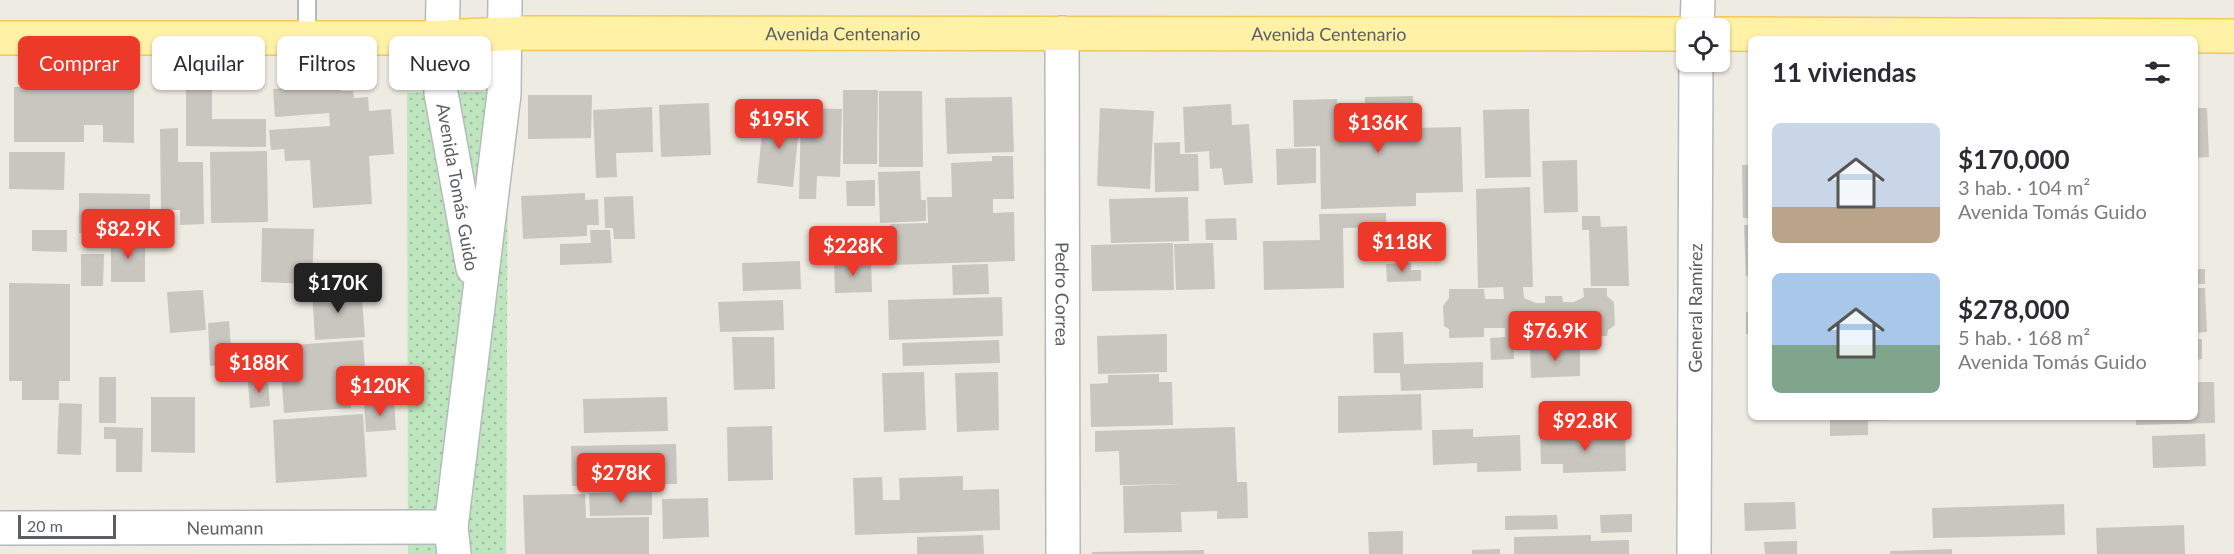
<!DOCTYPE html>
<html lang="es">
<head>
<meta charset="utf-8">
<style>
  :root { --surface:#fff; --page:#f7f7f7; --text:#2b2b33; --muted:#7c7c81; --accent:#ec392a }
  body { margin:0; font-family:Lato,sans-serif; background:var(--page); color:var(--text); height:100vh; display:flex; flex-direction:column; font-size:22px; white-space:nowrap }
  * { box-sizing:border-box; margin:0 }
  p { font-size:20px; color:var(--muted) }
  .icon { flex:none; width:33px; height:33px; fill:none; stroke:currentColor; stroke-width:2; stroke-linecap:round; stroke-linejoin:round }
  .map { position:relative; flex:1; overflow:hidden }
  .panel { position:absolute; left:1748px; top:36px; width:450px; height:384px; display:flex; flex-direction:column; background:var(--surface); border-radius:9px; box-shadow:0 2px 4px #0004 }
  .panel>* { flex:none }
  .guide { position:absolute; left:18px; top:36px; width:570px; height:54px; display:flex; gap:12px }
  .buttons { position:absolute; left:1676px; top:18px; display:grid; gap:12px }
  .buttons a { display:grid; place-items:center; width:54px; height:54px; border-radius:9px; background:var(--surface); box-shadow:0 2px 4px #0004; font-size:30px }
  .scale { position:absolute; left:18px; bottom:15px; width:98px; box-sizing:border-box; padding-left:6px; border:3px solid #5b5f64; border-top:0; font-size:16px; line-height:21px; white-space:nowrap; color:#5b5f64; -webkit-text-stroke:4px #fff; paint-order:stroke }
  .price { position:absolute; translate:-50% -51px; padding:0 14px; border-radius:6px; background:var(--accent); color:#fff; font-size:20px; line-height:39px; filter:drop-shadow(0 2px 3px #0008) }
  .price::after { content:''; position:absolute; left:50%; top:36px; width:18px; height:14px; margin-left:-9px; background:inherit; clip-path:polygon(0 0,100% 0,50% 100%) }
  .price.active { background:#222; color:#fff }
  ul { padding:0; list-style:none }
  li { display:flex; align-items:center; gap:18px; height:150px; padding:0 24px }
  li span { display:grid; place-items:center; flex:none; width:168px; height:120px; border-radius:9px; color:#555 }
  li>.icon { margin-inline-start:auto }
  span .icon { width:72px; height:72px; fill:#fffc; stroke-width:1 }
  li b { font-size:26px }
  h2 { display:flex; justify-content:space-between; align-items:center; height:72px; padding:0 24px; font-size:26px }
  .pill { padding:0 21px; border-radius:9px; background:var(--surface); box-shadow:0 2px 4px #0004; font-size:21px; line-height:54px }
  .pill.active { background:var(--accent); color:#fff }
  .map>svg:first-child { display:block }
  .grass { fill:url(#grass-dots) }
  .building { fill:#c9c6c0 }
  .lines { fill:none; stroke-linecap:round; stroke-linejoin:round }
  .service-casing { stroke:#b5b9bd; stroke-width:20 }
  .minor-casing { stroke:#b5b9bd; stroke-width:36 }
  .secondary-casing { stroke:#b6babf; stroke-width:36 }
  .primary-casing { stroke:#f4c855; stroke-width:36 }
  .service { stroke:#fff; stroke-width:16 }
  .minor { stroke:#fff; stroke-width:33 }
  .secondary { stroke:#fff; stroke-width:33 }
  .primary { stroke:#fff1a6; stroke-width:33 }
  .labels { text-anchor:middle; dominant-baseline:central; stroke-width:6; stroke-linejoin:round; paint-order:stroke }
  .street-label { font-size:18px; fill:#5b5f64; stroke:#fff }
</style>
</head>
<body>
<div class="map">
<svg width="2234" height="554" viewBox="0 0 2234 554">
  <defs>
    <pattern id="grass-dots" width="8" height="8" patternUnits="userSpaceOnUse" patternTransform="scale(1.5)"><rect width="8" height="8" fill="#bee6be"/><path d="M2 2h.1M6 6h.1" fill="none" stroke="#9dbe9e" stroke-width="1.8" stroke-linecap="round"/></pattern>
  </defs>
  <rect width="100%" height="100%" fill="#eeebe2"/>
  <!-- grass -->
  <path class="grass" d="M 508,92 L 506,554 L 408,554 L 407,93 Z"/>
  <!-- building -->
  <path class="building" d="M 186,82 L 212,82 L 212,119 L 266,119 L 266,147 L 186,146 Z
    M 340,84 L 341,91 L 353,91 L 354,98 L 368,97 L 369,111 L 391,109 L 394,154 L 369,156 L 372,204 L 313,208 L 310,160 L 285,161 L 284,149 L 271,150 L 269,130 L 330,126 L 329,113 L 275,117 L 273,89 Z
    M 14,87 L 134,88 L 134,143 L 103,142 L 103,125 L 84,125 L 84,142 L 14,142 Z
    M 843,90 L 878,90 L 877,164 L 843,164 Z
    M 879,91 L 922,91 L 923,167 L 879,167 Z
    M 528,95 L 592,95 L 591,138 L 528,139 Z
    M 1413,96 L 1414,128 L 1461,127 L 1463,192 L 1416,193 L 1416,206 L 1321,209 L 1320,146 L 1294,147 L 1293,100 L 1337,99 L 1338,124 L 1365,123 L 1365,97 Z
    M 1012,97 L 1014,152 L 947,154 L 945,98 Z
    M 709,103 L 711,155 L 661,157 L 659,105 Z
    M 1231,104 L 1232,125 L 1249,124 L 1253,183 L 1224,185 L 1222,168 L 1210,169 L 1209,151 L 1185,153 L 1183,107 Z
    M 652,107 L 653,152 L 616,153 L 617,177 L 596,178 L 593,110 Z
    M 801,108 L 842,109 L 840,177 L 817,176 L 816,199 L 799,199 Z
    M 1100,108 L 1154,111 L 1150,189 L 1097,186 Z
    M 2194,108 L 2207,108 L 2209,157 L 2194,158 Z
    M 1529,109 L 1531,177 L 1485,178 L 1483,110 Z
    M 764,114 L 800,117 L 793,187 L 757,183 Z
    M 178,128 L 178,162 L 203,162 L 204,224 L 180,225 L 180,210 L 161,210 L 160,129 Z
    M 1180,142 L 1180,154 L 1198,154 L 1199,191 L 1155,192 L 1154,143 Z
    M 1316,148 L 1316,183 L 1277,185 L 1276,149 Z
    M 267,151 L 268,222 L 211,223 L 210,152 Z
    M 9,152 L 65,152 L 64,190 L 9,189 Z
    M 992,156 L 1013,156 L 1014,199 L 993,199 L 993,213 L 1014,212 L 1015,261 L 891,265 L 890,224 L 928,223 L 927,197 L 952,197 L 951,163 L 992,161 Z
    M 1577,160 L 1578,212 L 1544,213 L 1542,161 Z
    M 1742,165 L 1750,165 L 1750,218 L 1743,218 Z
    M 920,171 L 921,200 L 926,200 L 926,221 L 880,223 L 878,172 Z
    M 875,180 L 875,206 L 847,206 L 846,181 Z
    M 1530,187 L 1533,287 L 1523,287 L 1524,298 L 1536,303 L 1545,303 L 1545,296 L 1562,296 L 1563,302 L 1574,302 L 1584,297 L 1583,288 L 1607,288 L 1607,296 L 1614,302 L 1615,325 L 1608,330 L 1607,336 L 1585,336 L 1584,330 L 1574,326 L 1574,323 L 1564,323 L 1564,336 L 1548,336 L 1547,323 L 1537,323 L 1537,326 L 1525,328 L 1525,336 L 1513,336 L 1514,359 L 1491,360 L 1490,338 L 1505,337 L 1505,328 L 1484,328 L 1484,337 L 1449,338 L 1449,329 L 1444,326 L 1443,306 L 1449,298 L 1449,289 L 1484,289 L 1485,299 L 1504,299 L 1503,287 L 1478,288 L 1476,189 Z
    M 79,193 L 150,194 L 150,233 L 79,233 Z
    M 585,193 L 585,200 L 598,199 L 599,225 L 587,225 L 587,236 L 523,239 L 521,196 Z
    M 633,196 L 635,239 L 614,239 L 613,228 L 605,228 L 604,197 Z
    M 1188,197 L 1189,241 L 1111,243 L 1109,199 Z
    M 1386,213 L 1386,227 L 1343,228 L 1344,288 L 1264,290 L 1263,241 L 1320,240 L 1319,214 Z
    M 1582,216 L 1600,216 L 1601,227 L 1627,226 L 1629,286 L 1591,286 L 1589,230 L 1582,230 Z
    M 1236,218 L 1237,240 L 1206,240 L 1205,219 Z
    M 1744,225 L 1750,225 L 1750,276 L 1746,276 Z
    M 262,228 L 314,229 L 312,284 L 261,282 Z
    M 32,230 L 67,230 L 67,252 L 32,251 Z
    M 590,230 L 610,230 L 612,263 L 560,265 L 560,244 L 591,243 Z
    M 111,239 L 145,239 L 145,282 L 111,282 Z
    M 1173,243 L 1174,290 L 1092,291 L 1091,245 Z
    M 1213,243 L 1215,289 L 1176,290 L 1174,244 Z
    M 81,254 L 104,254 L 103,286 L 81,286 Z
    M 871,260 L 872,292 L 835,293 L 834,262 Z
    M 800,261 L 801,289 L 743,291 L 742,263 Z
    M 1411,263 L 1411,270 L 1421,270 L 1421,281 L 1387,282 L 1386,264 Z
    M 988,264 L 989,294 L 953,295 L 952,265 Z
    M 2194,269 L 2205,269 L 2205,284 L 2194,284 Z
    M 9,283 L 70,284 L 70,381 L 59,381 L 59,400 L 22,400 L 22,381 L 9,381 Z
    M 361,287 L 365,337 L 315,340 L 312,290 Z
    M 2194,288 L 2205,288 L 2207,332 L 2194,333 Z
    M 203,290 L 206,330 L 170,333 L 167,292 Z
    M 1002,297 L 1003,336 L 889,340 L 888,300 Z
    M 783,300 L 784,330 L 720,332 L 718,302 Z
    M 1746,312 L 1750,312 L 1750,334 L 1746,334 Z
    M 229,321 L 232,364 L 210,366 L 208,323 Z
    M 1403,332 L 1404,364 L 1483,362 L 1483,388 L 1401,391 L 1400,373 L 1374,373 L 1373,333 Z
    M 1167,334 L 1167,372 L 1098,374 L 1097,336 Z
    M 732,337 L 774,337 L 775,389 L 734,390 Z
    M 2194,339 L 2202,339 L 2202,359 L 2194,360 Z
    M 363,340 L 366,381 L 349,382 L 351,408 L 284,413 L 279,346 Z
    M 999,340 L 1000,363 L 903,366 L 902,343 Z
    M 1580,346 L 1580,376 L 1531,378 L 1530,347 Z
    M 924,372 L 926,430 L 884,432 L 882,373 Z
    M 998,372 L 999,430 L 957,432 L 955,373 Z
    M 1159,374 L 1159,382 L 1172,382 L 1173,425 L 1091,427 L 1090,384 L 1108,383 L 1108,375 Z
    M 99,377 L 116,377 L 116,423 L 99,423 Z
    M 268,381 L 270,406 L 250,408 L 248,382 Z
    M 2194,382 L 2214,382 L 2215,423 L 2136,425 L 2136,417 L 2194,417 Z
    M 1421,394 L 1422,430 L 1338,433 L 1338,396 Z
    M 151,397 L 195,397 L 195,453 L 151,452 Z
    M 667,397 L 668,431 L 584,433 L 583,399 Z
    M 394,402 L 396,430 L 366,432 L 364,404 Z
    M 59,403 L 82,404 L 81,455 L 57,454 Z
    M 363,414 L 367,477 L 276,483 L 273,420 Z
    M 1830,417 L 1895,417 L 1895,420 L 1868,421 L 1868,435 L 1830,436 Z
    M 772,426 L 773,480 L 728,481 L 727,427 Z
    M 104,427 L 143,428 L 142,472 L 116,472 L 116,439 L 104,439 Z
    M 1235,427 L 1237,482 L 1247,482 L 1248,518 L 1217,519 L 1217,511 L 1181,512 L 1182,532 L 1124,533 L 1123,486 L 1182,484 L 1120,485 L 1119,451 L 1095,452 L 1095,431 Z
    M 1473,429 L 1473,437 L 1520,435 L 1521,471 L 1477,472 L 1477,463 L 1433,465 L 1432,430 Z
    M 1625,432 L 1626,471 L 1563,473 L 1563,464 L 1541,464 L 1540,434 Z
    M 2205,434 L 2206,466 L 2153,468 L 2152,436 Z
    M 676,444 L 677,484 L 572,486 L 571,446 Z
    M 963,476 L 963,490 L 999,489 L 1000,530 L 855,535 L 853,478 L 882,477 L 883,500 L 900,500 L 899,478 Z
    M 652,491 L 652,515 L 590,516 L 589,493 Z
    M 585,494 L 586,518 L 649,517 L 649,554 L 525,554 L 523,495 Z
    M 708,498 L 709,537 L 663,539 L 662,499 Z
    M 1795,502 L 1796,529 L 1745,531 L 1744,503 Z
    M 2064,504 L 2065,535 L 1933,538 L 1932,508 Z
    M 1632,514 L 1632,532 L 1601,533 L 1600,515 Z
    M 1557,515 L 1558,529 L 1505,530 L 1505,516 Z
    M 2184,525 L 2185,554 L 2097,554 L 2096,528 Z
    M 1403,531 L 1403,554 L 1369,554 L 1368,532 Z
    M 983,535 L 984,554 L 917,554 L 917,537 Z
    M 1591,535 L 1591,541 L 1629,540 L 1629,554 L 1514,554 L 1514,537 Z
    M 1797,541 L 1797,554 L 1765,554 L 1764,542 Z
    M 1500,549 L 1500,554 L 1472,554 L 1472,550 Z
    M 1952,549 L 1952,554 L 1890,554 L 1890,551 Z
    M 1204,550 L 1204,554 L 1092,554 L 1092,552 Z"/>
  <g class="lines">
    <!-- service casing -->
    <g class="service-casing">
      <path id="service" d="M 307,0 L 307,38"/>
    </g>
    <!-- minor casing -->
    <g class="minor-casing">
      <g id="minor">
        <path d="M 1697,28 L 1698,0"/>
        <path id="s1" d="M 1062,33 L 1063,554"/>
        <path id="s2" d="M 0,528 L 451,527"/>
        <path id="s3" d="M 1694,554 L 1696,62"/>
      </g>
    </g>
    <!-- secondary casing -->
    <g class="secondary-casing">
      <path id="secondary" d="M 443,0 L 441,93 L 473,268
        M 454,554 L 451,527 L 504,94 L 505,0"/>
    </g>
    <!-- primary casing -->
    <g class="primary-casing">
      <g id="primary">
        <path d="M 1719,34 L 2234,36"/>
        <path id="s4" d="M 0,38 L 422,38 L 525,33 L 1686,34"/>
      </g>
    </g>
    <!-- service -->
    <use href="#service" class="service"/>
    <!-- minor -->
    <use href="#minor" class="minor"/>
    <!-- secondary -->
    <use href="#secondary" class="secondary"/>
    <!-- primary -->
    <use href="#primary" class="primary"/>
  </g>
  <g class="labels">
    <!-- street labels -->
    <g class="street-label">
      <text stroke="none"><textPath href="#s4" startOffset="843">Avenida Centenario</textPath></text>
      <text stroke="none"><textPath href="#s4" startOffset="1329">Avenida Centenario</textPath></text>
      <text transform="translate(458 187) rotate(80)">Avenida Tomás Guido</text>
      <text stroke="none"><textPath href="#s1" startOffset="261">Pedro Correa</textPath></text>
      <text stroke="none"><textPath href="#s3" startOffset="246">General Ramírez</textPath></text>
      <text stroke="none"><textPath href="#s2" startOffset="225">Neumann</textPath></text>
    </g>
  </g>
</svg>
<div class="buttons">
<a><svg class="icon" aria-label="locate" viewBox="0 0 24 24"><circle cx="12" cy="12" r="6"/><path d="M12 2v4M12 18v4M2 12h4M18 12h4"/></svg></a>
</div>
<div class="scale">20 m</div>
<b class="price" style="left:779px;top:150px">$195K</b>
<b class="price" style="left:1378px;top:154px">$136K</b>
<b class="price" style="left:128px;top:260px">$82.9K</b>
<b class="price" style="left:1402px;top:273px">$118K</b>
<b class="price" style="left:853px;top:277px">$228K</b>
<b class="price active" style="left:338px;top:314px">$170K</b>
<b class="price" style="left:1555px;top:362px">$76.9K</b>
<b class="price" style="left:259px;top:394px">$188K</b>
<b class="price" style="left:380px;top:417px">$120K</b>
<b class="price" style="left:1585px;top:452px">$92.8K</b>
<b class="price" style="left:621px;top:504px">$278K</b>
<div class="guide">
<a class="pill active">Comprar</a>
<a class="pill">Alquilar</a>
<a class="pill">Filtros</a>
<a class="pill">Nuevo</a>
</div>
<section class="panel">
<h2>11 viviendas<svg class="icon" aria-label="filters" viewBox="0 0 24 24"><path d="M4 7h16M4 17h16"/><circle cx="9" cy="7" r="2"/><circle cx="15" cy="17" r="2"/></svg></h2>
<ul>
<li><span style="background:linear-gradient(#c9d6e8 70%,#b9a48a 0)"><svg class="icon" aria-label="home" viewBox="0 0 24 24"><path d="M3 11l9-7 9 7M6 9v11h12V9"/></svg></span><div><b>$170,000</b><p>3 hab. · 104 m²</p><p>Avenida Tomás Guido</p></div></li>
<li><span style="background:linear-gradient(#a9c7e8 60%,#7fa58c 0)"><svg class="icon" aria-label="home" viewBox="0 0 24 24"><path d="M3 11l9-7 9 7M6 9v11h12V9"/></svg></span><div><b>$278,000</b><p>5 hab. · 168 m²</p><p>Avenida Tomás Guido</p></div></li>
</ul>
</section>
</div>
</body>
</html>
